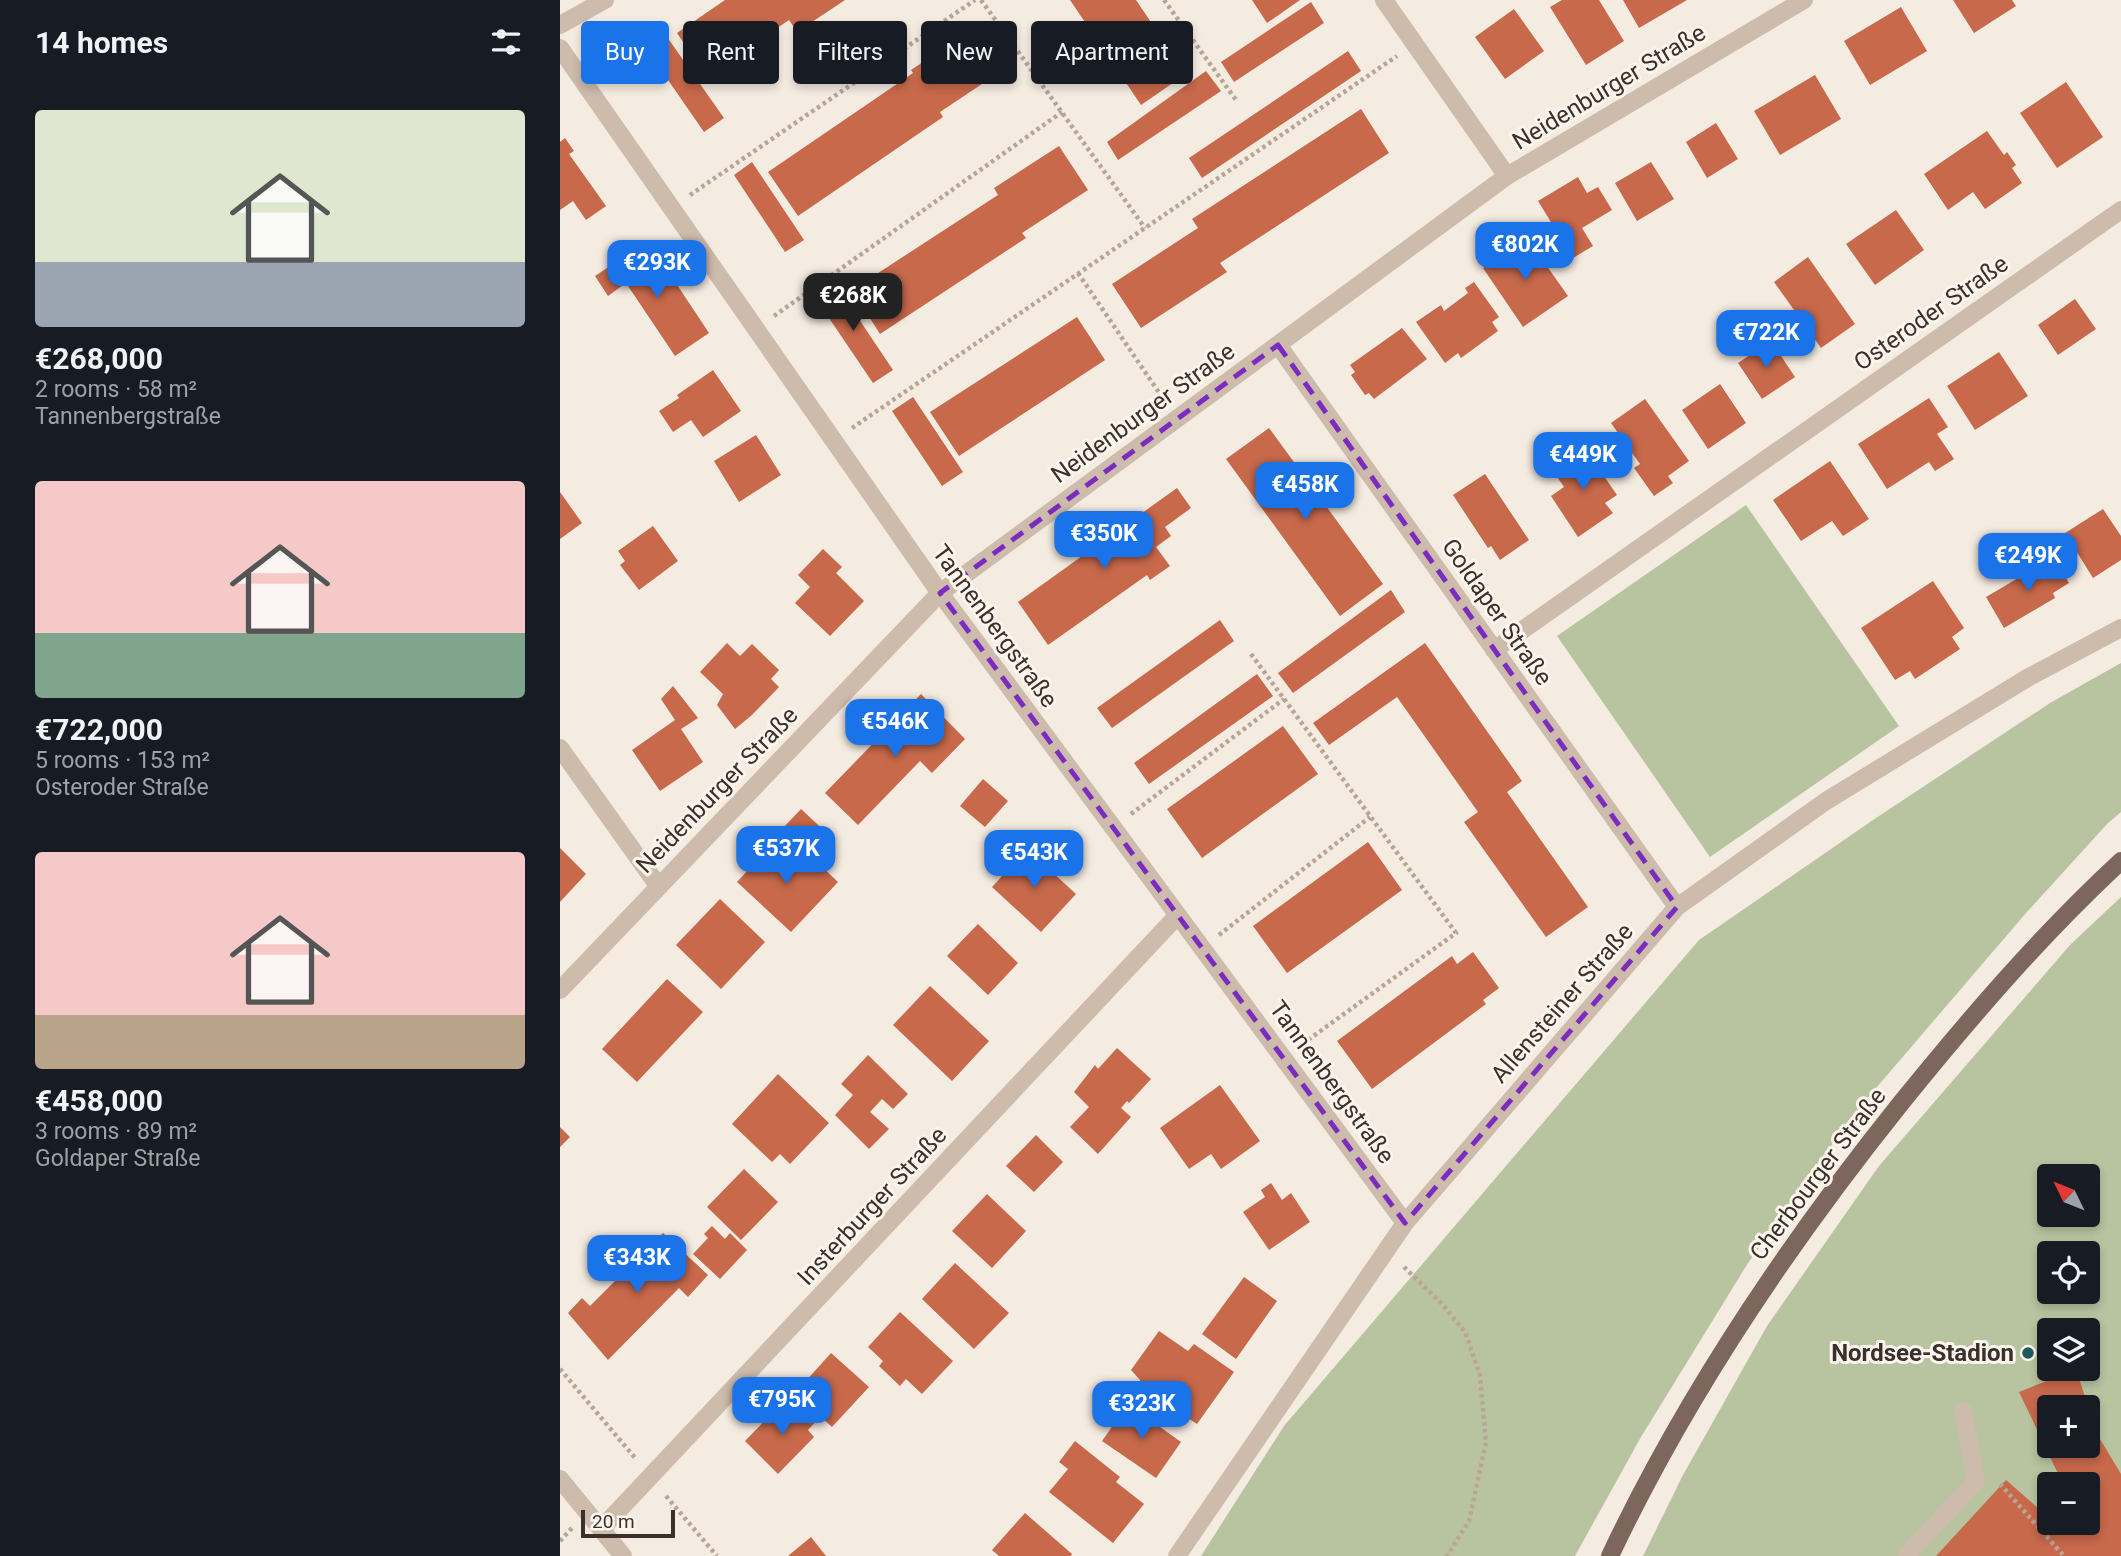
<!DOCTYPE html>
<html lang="en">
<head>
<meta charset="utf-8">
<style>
  :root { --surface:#171b24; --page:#242831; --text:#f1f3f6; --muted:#9ea1a6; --accent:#1a73e8 }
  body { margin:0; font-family:Roboto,sans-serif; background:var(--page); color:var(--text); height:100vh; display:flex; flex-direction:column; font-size:26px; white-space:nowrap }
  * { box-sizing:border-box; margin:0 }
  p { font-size:23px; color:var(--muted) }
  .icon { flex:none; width:38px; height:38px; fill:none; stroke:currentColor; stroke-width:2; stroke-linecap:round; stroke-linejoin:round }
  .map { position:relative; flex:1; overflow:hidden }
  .drawer { display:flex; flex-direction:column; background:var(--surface); width:560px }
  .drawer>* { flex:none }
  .hud { position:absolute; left:21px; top:21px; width:665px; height:63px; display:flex; gap:14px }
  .needle { width:46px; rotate:313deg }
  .tools { position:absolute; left:1477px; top:1164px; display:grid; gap:14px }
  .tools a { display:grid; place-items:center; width:63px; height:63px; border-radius:7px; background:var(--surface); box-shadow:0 4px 10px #0003; font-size:35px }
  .scale { position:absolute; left:21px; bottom:18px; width:94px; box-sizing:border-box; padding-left:7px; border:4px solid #3b302b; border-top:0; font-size:19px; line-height:24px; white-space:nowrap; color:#3b302b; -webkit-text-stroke:5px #fbf5ee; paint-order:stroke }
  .price { position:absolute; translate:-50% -60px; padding:0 16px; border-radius:14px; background:var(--accent); color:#fff; font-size:23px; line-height:46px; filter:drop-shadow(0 2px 4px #0008) }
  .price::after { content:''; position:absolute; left:50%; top:42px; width:21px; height:16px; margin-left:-10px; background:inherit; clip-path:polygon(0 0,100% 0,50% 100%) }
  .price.current { background:#222; color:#fff }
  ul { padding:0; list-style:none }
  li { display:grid; align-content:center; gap:14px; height:371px; padding:0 35px }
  li span { display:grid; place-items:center; height:217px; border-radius:7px; color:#555 }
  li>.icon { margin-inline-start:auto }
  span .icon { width:126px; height:126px; fill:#fffc; stroke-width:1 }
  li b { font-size:30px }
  h2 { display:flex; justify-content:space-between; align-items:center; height:84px; padding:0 35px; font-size:30px }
  .tag { padding:0 24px; border-radius:7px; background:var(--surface); box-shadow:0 4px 10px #0003; font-size:24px; line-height:63px }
  .tag.current { background:var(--accent); color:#fff }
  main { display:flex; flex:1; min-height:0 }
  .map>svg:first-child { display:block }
  .green { fill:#b8c4a0; fill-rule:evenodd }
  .building { fill:#c8694b; fill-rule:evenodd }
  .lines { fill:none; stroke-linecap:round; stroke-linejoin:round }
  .path { stroke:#b9a596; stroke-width:4.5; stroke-dasharray:3.5 3.5; stroke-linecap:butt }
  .minor { stroke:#cdbbac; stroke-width:18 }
  .major { stroke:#7d675c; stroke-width:18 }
  .marked { fill:none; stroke:#7b2cbf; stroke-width:5; stroke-dasharray:14 9; stroke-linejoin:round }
  .poi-dot { fill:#1f5a5e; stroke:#fbf5ee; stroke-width:2.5 }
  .labels { text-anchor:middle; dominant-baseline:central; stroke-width:6; stroke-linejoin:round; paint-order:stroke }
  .street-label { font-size:24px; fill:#3b302b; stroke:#fbf5ee }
  .poi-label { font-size:24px; font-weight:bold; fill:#3b302b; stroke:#fbf5ee; text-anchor:end }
</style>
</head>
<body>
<main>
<section class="drawer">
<h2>14 homes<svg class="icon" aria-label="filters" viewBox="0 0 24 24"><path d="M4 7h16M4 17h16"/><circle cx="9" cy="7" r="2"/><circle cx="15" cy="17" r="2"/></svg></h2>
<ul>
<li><span style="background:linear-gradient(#dfe7d0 70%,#9aa5b1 0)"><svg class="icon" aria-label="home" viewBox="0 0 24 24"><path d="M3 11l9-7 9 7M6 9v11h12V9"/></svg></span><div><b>€268,000</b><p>2 rooms · 58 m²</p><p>Tannenbergstraße</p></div></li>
<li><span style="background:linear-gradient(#f6c9c9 70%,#7fa58c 0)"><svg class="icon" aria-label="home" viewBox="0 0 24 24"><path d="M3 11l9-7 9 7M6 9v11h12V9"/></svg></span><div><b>€722,000</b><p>5 rooms · 153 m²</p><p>Osteroder Straße</p></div></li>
<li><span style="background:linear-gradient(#f6c9c9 75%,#b9a48a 0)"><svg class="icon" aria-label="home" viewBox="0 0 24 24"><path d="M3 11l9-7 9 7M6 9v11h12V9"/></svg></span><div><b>€458,000</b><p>3 rooms · 89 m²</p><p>Goldaper Straße</p></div></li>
</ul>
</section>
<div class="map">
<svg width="1561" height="1556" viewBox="0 0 1561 1556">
  <rect width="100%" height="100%" fill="#f4ebe1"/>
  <!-- green -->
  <path class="green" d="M 1186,505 L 1339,726 L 1150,857 L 997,636 Z
    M 1561,663 L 1561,812 L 1548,823 L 1466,913 L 1293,1115 L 1188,1263 L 1081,1437 L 1015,1556 L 641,1556 L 724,1426 L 1139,940 L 1316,818 L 1490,703 Z
    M 1561,897 L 1561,1556 L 1083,1556 L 1123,1475 L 1207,1326 L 1319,1166 L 1510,945 ZM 1489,1176 L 1528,1176 L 1528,1214 L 1489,1214 ZM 1489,1253 L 1528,1253 L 1528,1292 L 1489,1292 ZM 1489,1330 L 1528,1330 L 1528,1368 L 1489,1368 ZM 1489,1407 L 1528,1407 L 1528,1446 L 1489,1446 ZM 1489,1484 L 1528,1484 L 1528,1522 L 1489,1522 Z"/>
  <!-- building -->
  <path class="building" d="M 165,0 L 285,0 L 237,32 L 229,20 L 146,76 L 117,33 Z
    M 510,0 L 576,0 L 626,74 L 581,105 Z
    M 692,0 L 740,0 L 707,23 Z
    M 1002,0 L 1039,0 L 1064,41 L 1026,65 L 990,7 Z
    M 1063,0 L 1127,0 L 1079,28 Z
    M 1393,0 L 1452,0 L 1456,6 L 1414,33 Z
    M 751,2 L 764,23 L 674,82 L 661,62 Z
    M 1341,7 L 1367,51 L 1310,85 L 1284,41 Z
    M 954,9 L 984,51 L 945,79 L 915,37 Z
    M 417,26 L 446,68 L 380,112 L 383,117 L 238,216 L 208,172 L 353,73 L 351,70 Z
    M 100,27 L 164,118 L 144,132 L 81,41 Z
    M 788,51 L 801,71 L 642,178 L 629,158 Z
    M 646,71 L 661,91 L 558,160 L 547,142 Z
    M 1255,75 L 1281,119 L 1220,155 L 1194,111 Z
    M 1506,82 L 1543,137 L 1497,168 L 1460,113 Z
    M 801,109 L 829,153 L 660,263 L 667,272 L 581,328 L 552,284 L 638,228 L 632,219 Z
    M 1156,123 L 1178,159 L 1147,178 L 1126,142 Z
    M 1427,131 L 1444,155 L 1447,152 L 1456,165 L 1452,168 L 1462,183 L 1425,209 L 1413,192 L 1388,210 L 1364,174 Z
    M 5,138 L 14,151 L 9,154 L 46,206 L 26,220 L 13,201 L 0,210 L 0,142 Z
    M 499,146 L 528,190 L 462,233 L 466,238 L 320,334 L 292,290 L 438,195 L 434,188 Z
    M 192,162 L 244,240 L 225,252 L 174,175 Z
    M 1091,162 L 1114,199 L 1077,221 L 1055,183 Z
    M 1018,177 L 1027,193 L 1038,187 L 1052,210 L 1022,228 L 1033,246 L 1013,258 L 978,201 Z
    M 1336,210 L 1364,250 L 1315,285 L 1286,244 Z
    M 967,238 L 1008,296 L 963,327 L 923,268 Z
    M 68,254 L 79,269 L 98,256 L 149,333 L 115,356 L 66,283 L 48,296 L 35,276 Z
    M 1248,257 L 1295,324 L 1261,348 L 1214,282 Z
    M 274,282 L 333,370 L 313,383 L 254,296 Z
    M 914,282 L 939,317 L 932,322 L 938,331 L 901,358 L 898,353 L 885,363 L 856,322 L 881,305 L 884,311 L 908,293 L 905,288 Z
    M 1515,299 L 1536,329 L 1498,355 L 1478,325 Z
    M 517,317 L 545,360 L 399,456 L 370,412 Z
    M 842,328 L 867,359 L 814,399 L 809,393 L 805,395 L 791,375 L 795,372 L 790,365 Z
    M 1211,341 L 1235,377 L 1202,399 L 1178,363 Z
    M 1439,352 L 1468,396 L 1415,430 L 1387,386 Z
    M 153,370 L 181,411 L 143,437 L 131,420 L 113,432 L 99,411 L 119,398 L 117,395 Z
    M 1160,384 L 1186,423 L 1148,449 L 1122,410 Z
    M 353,397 L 403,472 L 382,486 L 332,411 Z
    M 1369,398 L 1388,427 L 1377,434 L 1394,459 L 1375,471 L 1369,462 L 1327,489 L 1298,444 Z
    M 1085,399 L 1129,461 L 1108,476 L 1113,483 L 1094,496 L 1074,468 L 1080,464 L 1051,423 Z
    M 709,428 L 823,584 L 780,616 L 666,459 Z
    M 196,435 L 221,475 L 179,502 L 154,461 Z
    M 1024,447 L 1057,495 L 1045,503 L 1053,513 L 1018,537 L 991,496 L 1004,487 L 992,469 Z
    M 1270,461 L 1309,519 L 1283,536 L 1272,521 L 1241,541 L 1213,500 Z
    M 925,474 L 969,540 L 940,560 L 931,546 L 928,548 L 893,495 Z
    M 617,488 L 631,508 L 605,527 L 611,536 L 596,547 L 610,566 L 590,580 L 587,575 L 488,645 L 458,602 Z
    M 0,492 L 22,523 L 0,539 Z
    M 1543,509 L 1561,536 L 1561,560 L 1533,578 L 1505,533 Z
    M 93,526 L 118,561 L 79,590 L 60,565 L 65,561 L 58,551 Z
    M 263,549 L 282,567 L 276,573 L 304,601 L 270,636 L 235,603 L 250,587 L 238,575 Z
    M 1494,557 L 1509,583 L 1493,593 L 1495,598 L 1444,628 L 1426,597 Z
    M 1373,581 L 1404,628 L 1392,637 L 1400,649 L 1355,679 L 1350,671 L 1335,680 L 1301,628 Z
    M 831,590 L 845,612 L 733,693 L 718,673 Z
    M 660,620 L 674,641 L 552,728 L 537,708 Z
    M 167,643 L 180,656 L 192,644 L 219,670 L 211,679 L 219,687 L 192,715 L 175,729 L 157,705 L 163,694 L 140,672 Z
    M 865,643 L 962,781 L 947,792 L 1028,907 L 986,937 L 904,822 L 918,812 L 837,697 L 769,745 L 753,723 Z
    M 697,674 L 713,696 L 589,784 L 574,763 Z
    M 113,686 L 138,718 L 121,729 L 143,762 L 100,791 L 72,750 L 115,720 L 101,699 Z
    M 361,694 L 405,739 L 372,773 L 360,761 L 298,825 L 265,793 Z
    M 723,726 L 758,774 L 642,858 L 607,809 Z
    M 423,779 L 448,801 L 425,827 L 400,806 Z
    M 241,809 L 271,837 L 253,857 L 223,828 Z
    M 215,841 L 248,871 L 257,862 L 278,882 L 231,932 L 177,882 Z
    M 808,842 L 842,890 L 727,973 L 693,926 Z
    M 0,848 L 26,874 L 0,902 Z
    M 467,849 L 516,894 L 481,932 L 432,887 Z
    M 160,899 L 205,942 L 161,989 L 116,945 Z
    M 418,924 L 458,963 L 428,995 L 387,956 Z
    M 913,952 L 939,988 L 923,1000 L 926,1004 L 812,1089 L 777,1041 L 892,956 L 897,964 Z
    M 107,979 L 143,1012 L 77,1082 L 42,1049 Z
    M 370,986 L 429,1041 L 392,1081 L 333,1025 Z
    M 557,1048 L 591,1079 L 569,1103 L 567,1101 L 561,1108 L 571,1117 L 538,1154 L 510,1127 L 529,1107 L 514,1092 L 535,1065 L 538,1069 Z
    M 308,1055 L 348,1094 L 333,1109 L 322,1099 L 310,1112 L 329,1129 L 309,1149 L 275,1115 L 293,1095 L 281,1084 Z
    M 218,1074 L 269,1123 L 230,1164 L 220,1154 L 212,1162 L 172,1124 Z
    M 660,1085 L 700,1141 L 661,1169 L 651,1154 L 629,1169 L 600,1128 Z
    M 0,1127 L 10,1137 L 0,1147 Z
    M 476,1135 L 503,1162 L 474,1192 L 446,1166 Z
    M 184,1169 L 218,1202 L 181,1240 L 147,1207 Z
    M 711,1183 L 722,1200 L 731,1193 L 750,1222 L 709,1250 L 683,1212 L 705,1197 L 701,1190 Z
    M 427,1194 L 466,1231 L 432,1268 L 392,1231 Z
    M 152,1226 L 165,1239 L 170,1233 L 187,1250 L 160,1279 L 133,1254 L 148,1238 L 144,1234 Z
    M 103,1233 L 148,1275 L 128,1297 L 119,1288 L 48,1360 L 8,1313 L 22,1298 L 30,1306 Z
    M 395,1263 L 449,1313 L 414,1349 L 362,1299 Z
    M 684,1277 L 717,1301 L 676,1359 L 642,1334 Z
    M 340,1312 L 393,1361 L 362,1394 L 346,1379 L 340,1386 L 319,1366 L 323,1361 L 308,1347 Z
    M 599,1331 L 628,1351 L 634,1344 L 674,1372 L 637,1424 L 616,1410 L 605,1413 L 583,1398 L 580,1380 L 571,1370 Z
    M 271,1353 L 309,1387 L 272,1427 L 235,1393 Z
    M 1516,1369 L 1537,1434 L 1561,1474 L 1561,1556 L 1376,1556 L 1446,1480 L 1479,1509 L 1489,1498 L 1489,1522 L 1528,1522 L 1528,1484 L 1503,1484 L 1459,1392 ZM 1489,1407 L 1528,1407 L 1528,1446 L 1489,1446 Z
    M 221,1404 L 236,1418 L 246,1407 L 258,1419 L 248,1430 L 254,1437 L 218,1474 L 185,1441 Z
    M 568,1404 L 621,1442 L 596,1478 L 542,1441 Z
    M 515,1441 L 560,1477 L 556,1482 L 584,1504 L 553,1543 L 489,1492 L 508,1469 L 499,1462 Z
    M 465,1513 L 512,1554 L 511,1556 L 439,1556 L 432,1550 Z
    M 251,1537 L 266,1556 L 228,1556 Z"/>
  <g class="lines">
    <!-- path -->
    <path class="path" d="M 421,0 L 585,228
      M 604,0 L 676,100
      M 130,195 L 415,0
      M 518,273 L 604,400
      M 214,316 L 502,112
      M 292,428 L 837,56
      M 691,654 L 896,933 L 741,1045
      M 571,814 L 724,699
      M 659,935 L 810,817
      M 844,1267 L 882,1304 L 905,1332 L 920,1375 L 926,1442 L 909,1521 L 887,1556
      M 0,1369 L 76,1459
      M 1440,1484 L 1504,1556
      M 106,1496 L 157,1556
      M 0,1541 L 12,1528"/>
    <!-- minor -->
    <path class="minor" d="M 824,0 L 947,176
      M 0,25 L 45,0
      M 0,48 L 380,593 L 845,1223
      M 718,345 L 1117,907
      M 934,650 L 1561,210
      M 0,748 L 99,887
      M 0,990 L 380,593 L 947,176 L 1244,0
      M 0,1479 L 63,1556
      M 41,1529 L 618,915
      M 617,1556 L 845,1223 L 1117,907 L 1266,801 L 1469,677 L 1561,628
      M 1346,1556 L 1416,1481 L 1403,1411"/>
    <!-- major -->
    <path class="major" d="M 1050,1556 C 1127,1393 1228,1244 1341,1103 C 1409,1019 1481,935 1561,861"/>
  </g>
  <!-- marked area -->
  <path class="marked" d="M 718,345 L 1117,907 L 845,1223 L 380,593 Z"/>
  <!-- markers -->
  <circle class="poi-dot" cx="1468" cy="1353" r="7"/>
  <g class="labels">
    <!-- street labels -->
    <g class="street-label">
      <text transform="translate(1049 87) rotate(-31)">Neidenburger Straße</text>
      <text transform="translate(1371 313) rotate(-35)">Osteroder Straße</text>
      <text transform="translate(583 413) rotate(-36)">Neidenburger Straße</text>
      <text transform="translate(937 612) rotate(55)">Goldaper Straße</text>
      <text transform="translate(435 626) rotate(54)">Tannenbergstraße</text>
      <text transform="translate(157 790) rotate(-46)">Neidenburger Straße</text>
      <text transform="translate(1002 1003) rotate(-49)">Allensteiner Straße</text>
      <text transform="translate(772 1082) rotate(54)">Tannenbergstraße</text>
      <text transform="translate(1258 1174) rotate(-53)">Cherbourger Straße</text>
      <text transform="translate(312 1206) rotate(-47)">Insterburger Straße</text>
    </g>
    <!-- poi labels -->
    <g class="poi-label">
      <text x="1454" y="1353">Nordsee-Stadion</text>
    </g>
  </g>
</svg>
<div class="tools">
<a><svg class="needle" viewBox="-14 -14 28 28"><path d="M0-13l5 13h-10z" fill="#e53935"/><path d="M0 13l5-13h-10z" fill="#9ea1a6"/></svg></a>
<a><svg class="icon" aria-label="locate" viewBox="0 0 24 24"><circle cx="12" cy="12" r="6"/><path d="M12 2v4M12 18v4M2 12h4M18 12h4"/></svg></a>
<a><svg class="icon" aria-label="layers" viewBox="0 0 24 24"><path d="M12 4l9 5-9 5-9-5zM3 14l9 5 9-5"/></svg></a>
<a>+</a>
<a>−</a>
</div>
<div class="scale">20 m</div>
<b class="price" style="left:965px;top:282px">€802K</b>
<b class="price" style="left:97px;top:300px">€293K</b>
<b class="price current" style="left:293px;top:333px">€268K</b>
<b class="price" style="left:1206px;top:370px">€722K</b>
<b class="price" style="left:1023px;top:492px">€449K</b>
<b class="price" style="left:745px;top:522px">€458K</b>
<b class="price" style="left:544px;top:571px">€350K</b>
<b class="price" style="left:1468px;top:593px">€249K</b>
<b class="price" style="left:335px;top:759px">€546K</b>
<b class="price" style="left:226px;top:886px">€537K</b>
<b class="price" style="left:474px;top:890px">€543K</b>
<b class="price" style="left:77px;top:1295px">€343K</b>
<b class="price" style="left:222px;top:1437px">€795K</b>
<b class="price" style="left:582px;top:1441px">€323K</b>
<div class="hud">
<a class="tag current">Buy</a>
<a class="tag">Rent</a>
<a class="tag">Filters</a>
<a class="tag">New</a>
<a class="tag">Apartment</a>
</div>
</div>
</main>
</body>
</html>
